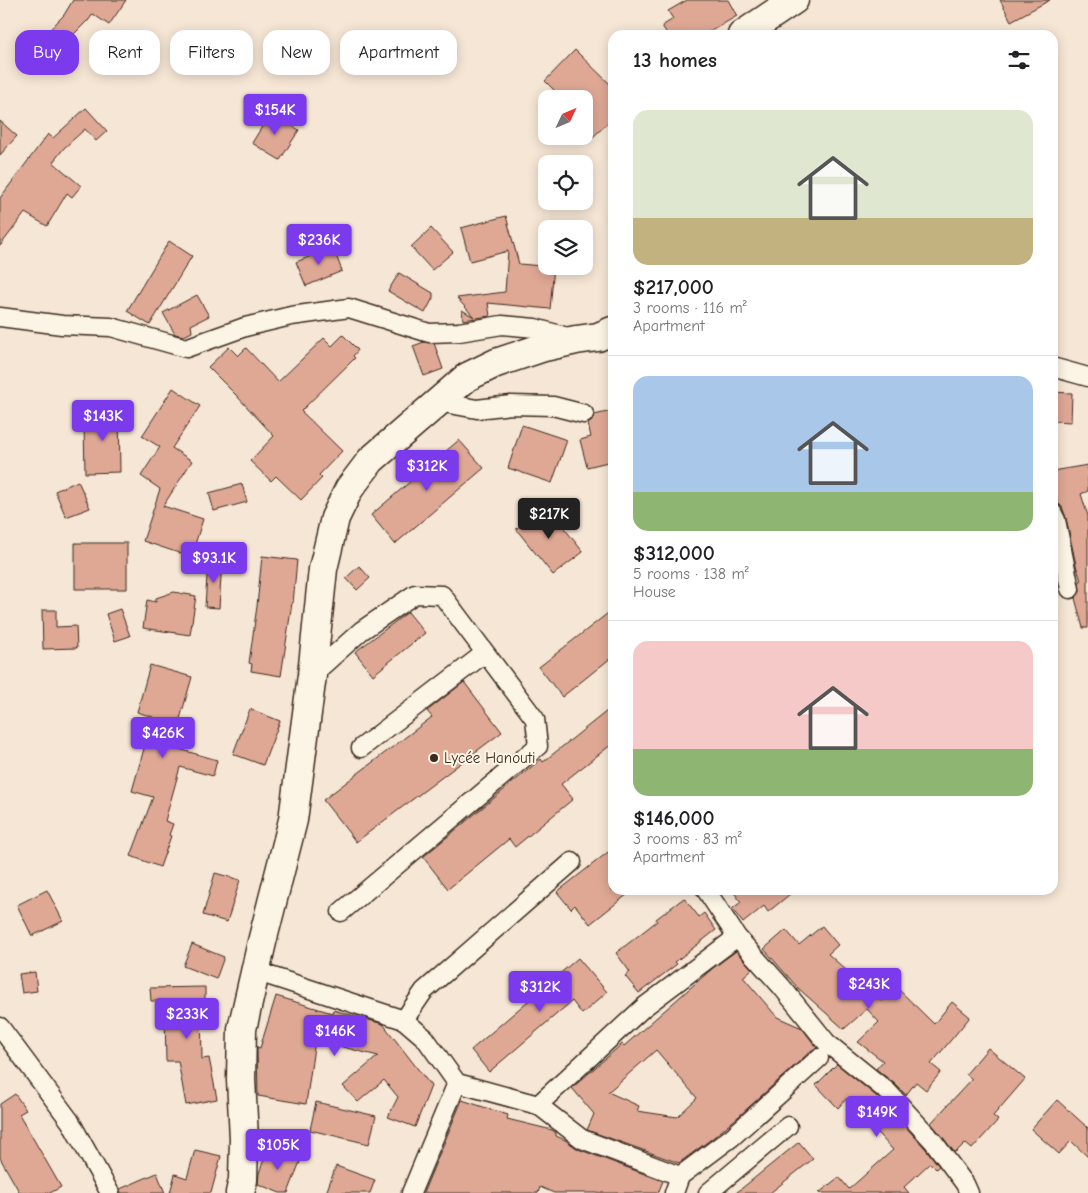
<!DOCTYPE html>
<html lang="en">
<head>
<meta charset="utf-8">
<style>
  :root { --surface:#fff; --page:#f6f6f6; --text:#202124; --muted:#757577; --line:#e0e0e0; --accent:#7c3aed }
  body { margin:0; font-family:"Comic Neue",sans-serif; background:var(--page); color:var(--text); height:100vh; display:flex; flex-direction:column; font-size:19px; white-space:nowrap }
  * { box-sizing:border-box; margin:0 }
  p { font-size:16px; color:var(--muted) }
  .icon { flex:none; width:28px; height:28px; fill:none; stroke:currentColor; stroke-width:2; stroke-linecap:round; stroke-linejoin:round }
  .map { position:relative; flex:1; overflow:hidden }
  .panel { position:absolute; left:608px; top:30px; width:450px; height:865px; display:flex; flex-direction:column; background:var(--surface); border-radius:15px; box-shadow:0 2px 12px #0003 }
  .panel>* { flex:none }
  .guide { position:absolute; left:15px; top:30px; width:475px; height:45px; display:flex; gap:10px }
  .needle { width:32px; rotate:46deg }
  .buttons { position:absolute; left:538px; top:90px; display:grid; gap:10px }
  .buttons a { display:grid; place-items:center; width:55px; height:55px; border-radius:10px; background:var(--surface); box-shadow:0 2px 12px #0003; font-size:25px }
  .price { position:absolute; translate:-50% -42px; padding:0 11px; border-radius:5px; background:var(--accent); color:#fff; font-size:16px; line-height:32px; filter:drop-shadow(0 1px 2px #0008) }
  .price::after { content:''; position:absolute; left:50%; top:30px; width:15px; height:11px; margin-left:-8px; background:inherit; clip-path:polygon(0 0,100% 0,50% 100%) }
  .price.active { background:#222; color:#fff }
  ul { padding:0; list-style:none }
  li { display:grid; align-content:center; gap:10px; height:265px; padding:0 25px }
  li+li { border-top:1px solid var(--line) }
  li span { display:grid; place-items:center; height:155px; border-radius:15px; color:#555 }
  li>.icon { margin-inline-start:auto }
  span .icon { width:90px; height:90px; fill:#fffc; stroke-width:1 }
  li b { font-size:21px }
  h2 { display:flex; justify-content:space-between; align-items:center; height:60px; padding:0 25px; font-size:21px }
  .pill { padding:0 18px; border-radius:15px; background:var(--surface); box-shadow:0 2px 12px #0003; font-size:18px; line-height:45px }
  .pill.active { background:var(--accent); color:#fff }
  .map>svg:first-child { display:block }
  .building { fill:#dfa895; stroke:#3b2a1e; fill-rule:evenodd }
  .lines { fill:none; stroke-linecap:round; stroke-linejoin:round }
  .street-casing { stroke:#3b2a1e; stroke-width:21 }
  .primary-casing { stroke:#3b2a1e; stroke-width:31 }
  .street { stroke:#fcf5e5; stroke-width:18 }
  .primary { stroke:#fcf5e5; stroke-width:28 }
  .poi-dot { fill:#3b2a1e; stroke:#fcf5e5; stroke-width:2 }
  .labels { text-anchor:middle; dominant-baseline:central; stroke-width:4; stroke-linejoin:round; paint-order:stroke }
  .poi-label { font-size:15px; fill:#3b2a1e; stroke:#fcf5e5; text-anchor:start }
</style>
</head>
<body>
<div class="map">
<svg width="1088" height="1193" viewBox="0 0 1088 1193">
  <rect width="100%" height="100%" fill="#f6e6d5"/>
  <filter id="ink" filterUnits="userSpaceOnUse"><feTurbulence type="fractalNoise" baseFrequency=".02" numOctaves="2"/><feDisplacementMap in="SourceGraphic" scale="10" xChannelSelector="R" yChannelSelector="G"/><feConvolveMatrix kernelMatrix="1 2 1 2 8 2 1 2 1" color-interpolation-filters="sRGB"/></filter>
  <g filter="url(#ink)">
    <!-- building -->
    <path class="building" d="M 73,0 L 126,0 L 109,25 L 93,14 L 88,21 L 87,21 L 70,38 L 75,43 L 46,73 L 26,54 L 64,15 Z
      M 687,0 L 728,0 L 737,16 L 704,35 L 668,35 L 662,26 L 673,19 L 668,11 Z
      M 1000,0 L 1050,0 L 1011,21 Z
      M 575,50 L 612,86 L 612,119 L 593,137 L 584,128 L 584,99 L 563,99 L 545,81 Z
      M 86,108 L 107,131 L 96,141 L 85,129 L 64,148 L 53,162 L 81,186 L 72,197 L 67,193 L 47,226 L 25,213 L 0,246 L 0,198 L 48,134 L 53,138 Z
      M 271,112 L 299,130 L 280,160 L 252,143 Z
      M 0,121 L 17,136 L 0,155 Z
      M 506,216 L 519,264 L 554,267 L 550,309 L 488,303 L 490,316 L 463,320 L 462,310 L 474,317 L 457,298 L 505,292 L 508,251 L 470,261 L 461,228 Z
      M 431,228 L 453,252 L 432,270 L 411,247 Z
      M 169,241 L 192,256 L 150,325 L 127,311 Z
      M 333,247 L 342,271 L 306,286 L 296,262 Z
      M 399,273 L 433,293 L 433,298 L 425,313 L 388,291 Z
      M 197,295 L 209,316 L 191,325 L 192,332 L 184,336 L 175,334 L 163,313 Z
      M 343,335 L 358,350 L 353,356 L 355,358 L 301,411 L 342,451 L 319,475 L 322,478 L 301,500 L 276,476 L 271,481 L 250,461 L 274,436 L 235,394 L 208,367 L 229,347 L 238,356 L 246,348 L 278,382 L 324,338 L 332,346 Z
      M 424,342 L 434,343 L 443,369 L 424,376 L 413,346 Z
      M 173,388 L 200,406 L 172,448 L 192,461 L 163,506 L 203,519 L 191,557 L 143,541 L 160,489 L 141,476 L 160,447 L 142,436 Z
      M 1052,392 L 1072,393 L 1071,422 L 1052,421 Z
      M 119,409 L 120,472 L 85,473 L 84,426 L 90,426 L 90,410 Z
      M 612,411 L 612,461 L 587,467 L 580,440 L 591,437 L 588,424 L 592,421 L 594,415 Z
      M 522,425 L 567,440 L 552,483 L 508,468 Z
      M 459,440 L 484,468 L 395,544 L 371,515 Z
      M 1088,465 L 1088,491 L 1081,494 L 1088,516 L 1088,628 L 1083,628 L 1075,598 L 1080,592 L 1079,582 L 1081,581 L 1076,565 L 1066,518 L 1062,507 L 1058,503 L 1052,484 L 1052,471 Z
      M 78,481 L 90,508 L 66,517 L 55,491 Z
      M 242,484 L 247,502 L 214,511 L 209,493 Z
      M 546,505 L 583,552 L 553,575 L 516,529 Z
      M 75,543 L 127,543 L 127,589 L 75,589 Z
      M 262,556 L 297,560 L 293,603 L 292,603 L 281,676 L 251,671 L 252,664 L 249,663 L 257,606 Z
      M 208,560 L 222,561 L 219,608 L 205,607 Z
      M 359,566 L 370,578 L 357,590 L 346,578 Z
      M 174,592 L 196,596 L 190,635 L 143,628 L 147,600 L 156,602 L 156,598 Z
      M 120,609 L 130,636 L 115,641 L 106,614 Z
      M 42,610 L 56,610 L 56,627 L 76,626 L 77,648 L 43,649 Z
      M 612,610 L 612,657 L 562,697 L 539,667 Z
      M 408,612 L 425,633 L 373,675 L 355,652 Z
      M 150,665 L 192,677 L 172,747 L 217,760 L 213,776 L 180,767 L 165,821 L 173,824 L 169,835 L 171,836 L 160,867 L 131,856 L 153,797 L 132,791 L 153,717 L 137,712 Z
      M 464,682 L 502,732 L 356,842 L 323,800 L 432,717 L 427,711 Z
      M 612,707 L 612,744 L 561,784 L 573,799 L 515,847 L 509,839 L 448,889 L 423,857 L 541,759 L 543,762 Z
      M 250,709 L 280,721 L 263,765 L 233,754 Z
      M 612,849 L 612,890 L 633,890 L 590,924 L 575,905 L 571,909 L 557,892 Z
      M 215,873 L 240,880 L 227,922 L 203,915 Z
      M 47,890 L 63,921 L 32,936 L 17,905 Z
      M 732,890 L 795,890 L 768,912 L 764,906 L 743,923 L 732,909 L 741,902 Z
      M 684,898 L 699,917 L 704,913 L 716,930 L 675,962 L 677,964 L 639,993 L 625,976 L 630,972 L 616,953 L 657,921 L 656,919 Z
      M 822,926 L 838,945 L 828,954 L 881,1001 L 895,986 L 934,1024 L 952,1002 L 970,1017 L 931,1064 L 941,1072 L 926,1090 L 916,1082 L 906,1095 L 895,1084 L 876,1069 L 883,1061 L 858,1042 L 879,1022 L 867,1009 L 844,1029 L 798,988 L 764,949 L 786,930 L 799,945 Z
      M 192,944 L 224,957 L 216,979 L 183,966 Z
      M 736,951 L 752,969 L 743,977 L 777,1017 L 802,1028 L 817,1048 L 812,1050 L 738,1117 L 714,1137 L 679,1163 L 587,1130 L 594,1114 L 572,1088 L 622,1044 L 624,1046 L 713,968 ZM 656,1050 L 697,1098 L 677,1117 L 637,1111 L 639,1106 L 608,1092 Z
      M 578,958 L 607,992 L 582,1014 L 572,1001 L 489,1072 L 471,1050 Z
      M 35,972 L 37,991 L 22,993 L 19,974 Z
      M 205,987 L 205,1008 L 201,1009 L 202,1059 L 209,1058 L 217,1099 L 186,1105 L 178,1061 L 166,1061 L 165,1014 L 160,1014 L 160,1001 L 151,1001 L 150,988 Z
      M 276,996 L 332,1013 L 333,1010 L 383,1024 L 431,1086 L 415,1127 L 388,1117 L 398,1097 L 384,1080 L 358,1102 L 343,1086 L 378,1056 L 315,1040 L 306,1104 L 258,1096 L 257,1047 L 260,1048 Z
      M 988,1048 L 1025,1079 L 993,1116 L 998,1120 L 972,1149 L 965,1143 L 957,1151 L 954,1152 L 941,1135 L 931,1123 L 972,1079 L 966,1074 Z
      M 837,1064 L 881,1100 L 925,1148 L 939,1166 L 936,1169 L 930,1163 L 904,1187 L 909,1193 L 819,1193 L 839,1177 L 849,1189 L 893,1150 L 846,1099 L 838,1108 L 816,1085 Z
      M 15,1094 L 26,1110 L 19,1114 L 61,1187 L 50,1193 L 20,1193 L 0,1158 L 0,1104 Z
      M 462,1100 L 508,1115 L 507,1119 L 552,1130 L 556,1133 L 556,1136 L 565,1140 L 578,1149 L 663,1181 L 658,1193 L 554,1193 L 540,1187 L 538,1193 L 423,1193 Z
      M 1057,1100 L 1088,1128 L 1088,1157 L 1071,1141 L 1059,1154 L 1031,1129 Z
      M 316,1102 L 376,1116 L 369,1144 L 310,1130 Z
      M 799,1142 L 813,1159 L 770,1193 L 736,1193 Z
      M 269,1146 L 301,1159 L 288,1193 L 280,1193 L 258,1184 L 259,1173 Z
      M 195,1150 L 221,1156 L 211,1193 L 170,1193 L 175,1174 L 187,1178 Z
      M 336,1166 L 375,1180 L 370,1193 L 326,1193 Z
      M 157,1173 L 165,1193 L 121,1193 L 120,1189 Z"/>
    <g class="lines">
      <!-- street casing -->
      <g class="street-casing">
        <path id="street" d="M 0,317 L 62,325 L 111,327 L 186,348 L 245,327 L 291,316 L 349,308 L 429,333 L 459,332 L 502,325 L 535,328 L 571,338
          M 1052,367 L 1088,377
          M 438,402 L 477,409 L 511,405 L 553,406 L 584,414
          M 1052,512 L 1056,520 L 1070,589
          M 312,675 L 361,631 L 415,594 L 442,595 L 535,719 L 538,746 L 341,912
          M 361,748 L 485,653
          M 706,890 L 737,937 L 781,986 L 827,1043 L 888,1092 L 933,1141 L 965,1184 L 969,1193
          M 255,971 L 404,1020 L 425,1038 L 457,1083 L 411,1193
          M 404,1020 L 424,991 L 572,862
          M 0,1027 L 70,1121 L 110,1193
          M 457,1083 L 538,1105 L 644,1007 L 737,937
          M 538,1105 L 582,1139 L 680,1176
          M 674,1193 L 680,1176 L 732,1137 L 819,1058
          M 708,1193 L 788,1126"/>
      </g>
      <!-- primary casing -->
      <g class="primary-casing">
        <path id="primary" d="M 742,35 L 794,0
          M 240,1193 L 243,1180 L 244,1139 L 241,1079 L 242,1029 L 262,942 L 293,820 L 312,675 L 323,569 L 335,518 L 349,489 L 371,460 L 467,377 L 496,363 L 544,347 L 576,340 L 598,337 L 612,331"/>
      </g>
      <!-- street -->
      <use href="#street" class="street"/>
      <!-- primary -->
      <use href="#primary" class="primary"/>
    </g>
  </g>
  <!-- markers -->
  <circle class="poi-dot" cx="434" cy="758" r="5"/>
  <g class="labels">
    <!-- poi labels -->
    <g class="poi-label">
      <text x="444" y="758">Lycée Hanouti</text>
    </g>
  </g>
</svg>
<div class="buttons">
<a><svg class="needle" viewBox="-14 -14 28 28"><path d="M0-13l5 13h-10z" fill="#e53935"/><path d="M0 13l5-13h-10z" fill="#757577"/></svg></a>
<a><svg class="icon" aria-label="locate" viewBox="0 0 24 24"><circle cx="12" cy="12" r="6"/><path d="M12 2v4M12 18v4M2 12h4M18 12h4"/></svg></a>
<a><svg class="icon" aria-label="layers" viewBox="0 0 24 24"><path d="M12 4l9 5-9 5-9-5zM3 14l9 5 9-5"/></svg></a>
</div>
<b class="price" style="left:275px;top:136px">$154K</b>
<b class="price" style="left:319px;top:266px">$236K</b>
<b class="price" style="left:103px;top:442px">$143K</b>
<b class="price" style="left:427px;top:492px">$312K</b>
<b class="price active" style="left:549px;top:540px">$217K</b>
<b class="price" style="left:214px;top:584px">$93.1K</b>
<b class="price" style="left:163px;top:759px">$426K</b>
<b class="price" style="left:869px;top:1010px">$243K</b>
<b class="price" style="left:540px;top:1013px">$312K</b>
<b class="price" style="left:187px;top:1040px">$233K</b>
<b class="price" style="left:335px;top:1057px">$146K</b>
<b class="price" style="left:877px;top:1138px">$149K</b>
<b class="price" style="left:278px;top:1171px">$105K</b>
<div class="guide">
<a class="pill active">Buy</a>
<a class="pill">Rent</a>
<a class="pill">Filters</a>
<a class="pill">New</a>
<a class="pill">Apartment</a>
</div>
<section class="panel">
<h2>13 homes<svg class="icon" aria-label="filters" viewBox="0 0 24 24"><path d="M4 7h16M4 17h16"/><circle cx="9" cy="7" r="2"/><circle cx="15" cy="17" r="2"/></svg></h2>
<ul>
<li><span style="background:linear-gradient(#dfe7d0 70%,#c2b280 0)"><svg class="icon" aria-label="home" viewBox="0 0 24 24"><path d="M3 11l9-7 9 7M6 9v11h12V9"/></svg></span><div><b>$217,000</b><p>3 rooms · 116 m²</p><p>Apartment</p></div></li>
<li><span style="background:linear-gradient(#a9c7e8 75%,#8fb573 0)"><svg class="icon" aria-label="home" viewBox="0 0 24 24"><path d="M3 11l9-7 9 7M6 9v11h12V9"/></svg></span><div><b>$312,000</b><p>5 rooms · 138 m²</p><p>House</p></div></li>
<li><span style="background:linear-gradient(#f6c9c9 70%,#8fb573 0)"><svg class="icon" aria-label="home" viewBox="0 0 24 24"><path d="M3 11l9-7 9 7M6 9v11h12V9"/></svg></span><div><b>$146,000</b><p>3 rooms · 83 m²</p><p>Apartment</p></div></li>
</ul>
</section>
</div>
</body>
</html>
